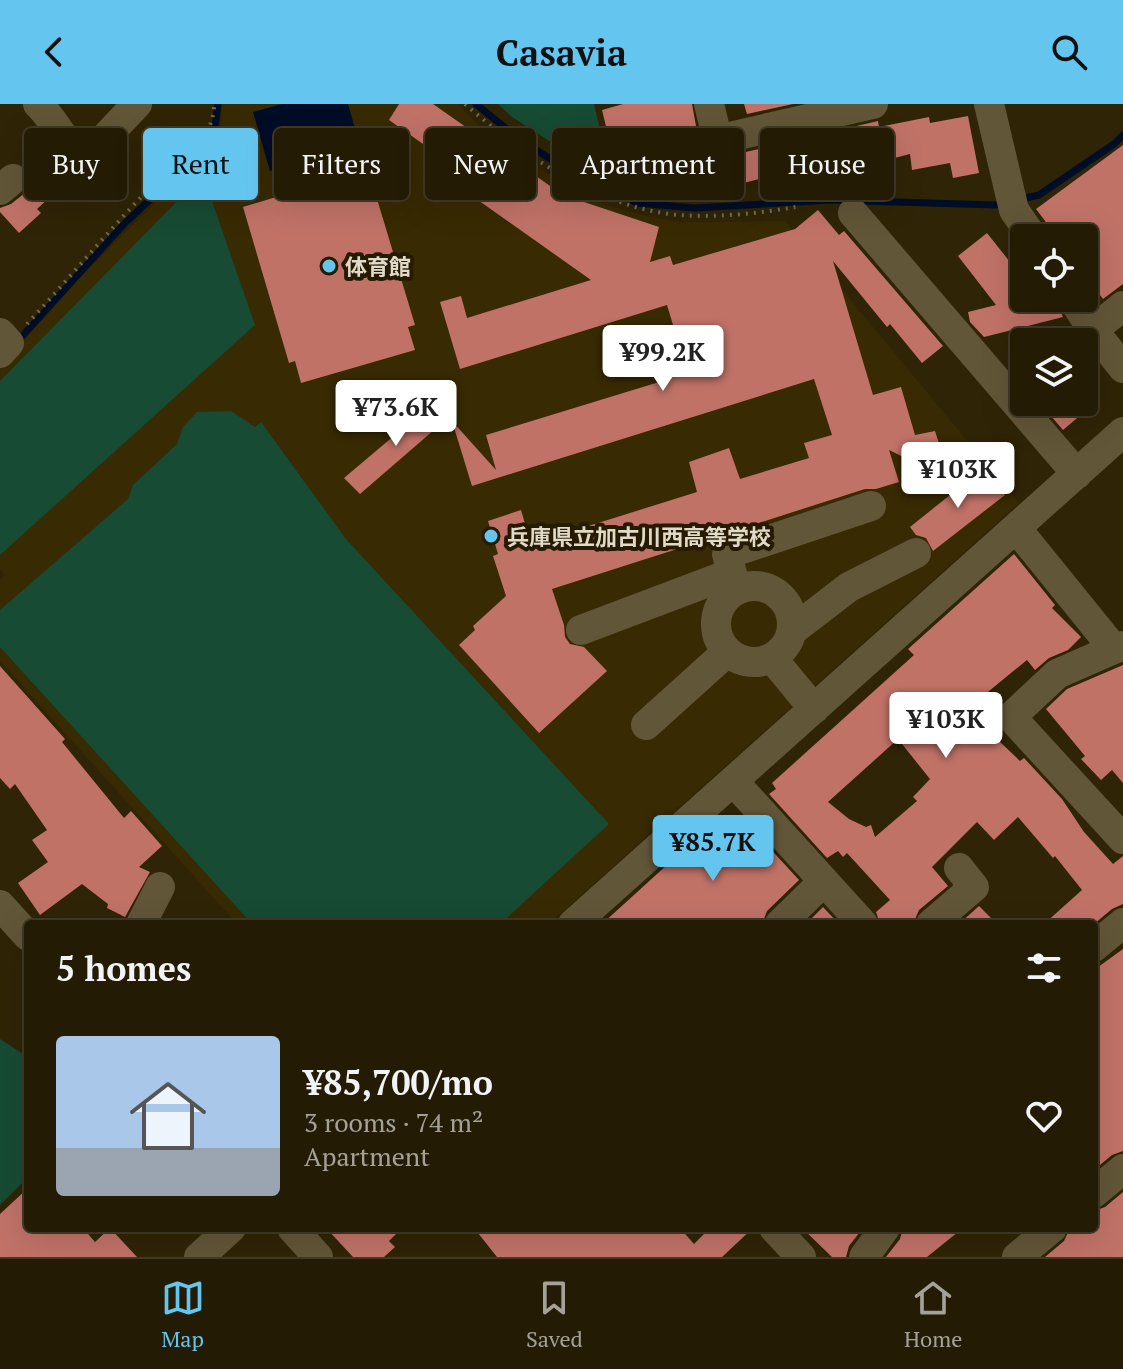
<!DOCTYPE html>
<html lang="en">
<head>
<meta charset="utf-8">
<style>
  :root { --surface:#231b04; --page:#2b240e; --text:#f1f3f6; --muted:#a3a19a; --line:#403926; --accent:#64c5ee }
  body { margin:0; font-family:"PT Serif","Noto Sans JP",serif; background:var(--page); color:var(--text); height:100vh; display:flex; flex-direction:column; font-size:30px; white-space:nowrap }
  * { box-sizing:border-box; margin:0 }
  p { font-size:26px; color:var(--muted) }
  .icon { flex:none; width:44px; height:44px; fill:none; stroke:currentColor; stroke-width:2; stroke-linecap:round; stroke-linejoin:round }
  .map { position:relative; flex:1; overflow:hidden }
  .sheet { position:absolute; left:24px; top:816px; width:1074px; height:312px; display:flex; flex-direction:column; background:var(--surface); border-radius:8px; box-shadow:0 8px 32px #0002,0 0 0 2px var(--line) }
  .sheet>* { flex:none }
  .banner { position:absolute; left:24px; top:24px; width:1076px; height:72px; display:flex; gap:16px }
  .buttons { position:absolute; left:1010px; top:120px; display:grid; gap:16px }
  .buttons a { display:grid; place-items:center; width:88px; height:88px; border-radius:8px; background:var(--surface); box-shadow:0 8px 32px #0002,0 0 0 2px var(--line); font-size:40px }
  .price { position:absolute; translate:-50% -68px; padding:0 18px; border-radius:8px; background:#fff; color:#222; font-size:26px; line-height:52px; filter:drop-shadow(0 2px 4px #0008) }
  .price::after { content:''; position:absolute; left:50%; top:48px; width:24px; height:18px; margin-left:-12px; background:inherit; clip-path:polygon(0 0,100% 0,50% 100%) }
  .price.current { background:var(--accent); color:#111 }
  ul { padding:0; list-style:none }
  li { display:flex; align-items:center; gap:24px; height:200px; padding:0 32px }
  li+li { border-top:2px solid var(--line) }
  li span { display:grid; place-items:center; flex:none; width:224px; height:160px; border-radius:8px; color:#555 }
  li>.icon { margin-inline-start:auto }
  span .icon { width:96px; height:96px; fill:#fffc; stroke-width:1 }
  li b { font-size:34px }
  h2 { display:flex; justify-content:space-between; align-items:center; height:96px; padding:0 32px; font-size:34px }
  .chip { padding:0 28px; border-radius:8px; background:var(--surface); box-shadow:0 8px 32px #0002,0 0 0 2px var(--line); font-size:28px; line-height:72px }
  .chip.current { background:var(--accent); color:#111 }
  header { display:flex; justify-content:space-between; align-items:center; height:104px; padding:0 32px; background:var(--accent); color:#111; font-size:36px; font-weight:800 }
  .tab-bar { display:flex; justify-content:space-around; align-items:center; height:112px; border-top:2px solid var(--line); background:var(--surface); font-size:22px; color:var(--muted) }
  .tab-bar a { display:grid; justify-items:center; gap:4px }
  .tab-bar .current { color:var(--accent) }
  .map>svg:first-child { display:block }
  .built { fill:#382a02 }
  .green { fill:#174b34 }
  .water { fill:#000d27 }
  .lines { fill:none; stroke-linecap:round; stroke-linejoin:round }
  .stream { stroke:#000d27; stroke-width:7 }
  .building { fill:#c07267; fill-rule:evenodd }
  .path { stroke:#726950; stroke-width:4; stroke-dasharray:2 6; stroke-linecap:butt }
  .minor { stroke:#625638; stroke-width:30 }
  .poi-dot { fill:#64c5ee; stroke:#261b00; stroke-width:3 }
  .labels { text-anchor:middle; dominant-baseline:central; stroke-width:8; stroke-linejoin:round; paint-order:stroke }
  .poi-label { font-size:22px; font-weight:bold; fill:#e1dac9; stroke:#261b00; text-anchor:start }
</style>
</head>
<body>
<header><svg class="icon" aria-label="back" viewBox="0 0 24 24"><path d="M15 5l-7 7 7 7"/></svg>Casavia<svg class="icon" aria-label="search" viewBox="0 0 24 24"><circle cx="10" cy="10" r="6"/><path d="M15 15l6 6"/></svg></header>
<div class="map">
<svg width="1123" height="1153" viewBox="0 0 1123 1153">
  <rect width="100%" height="100%" fill="#2f2406"/>
  <!-- built -->
  <path class="built" d="M 222,0 L 457,0 L 479,22 L 536,63 L 606,101 L 646,112 L 683,118 L 785,117 L 1019,399 L 549,820 L 237,820 L 0,557 L 0,476 L 5,471 L 0,466 L 0,264 L 75,178 L 215,40 L 221,19 Z"/>
  <!-- green -->
  <path class="green" d="M 498,0 L 594,0 L 612,77 L 512,13 Z
    M 203,71 L 255,221 L 0,451 L 0,277 Z
    M 231,307 L 255,323 L 261,318 L 346,435 L 609,720 L 500,820 L 252,820 L 0,543 L 0,506 L 128,395 L 133,381 L 177,340 L 183,323 L 197,308 Z
    M 0,935 L 28,953 L 28,1073 L 0,1101 Z"/>
  <!-- water -->
  <path class="water" d="M 282,0 L 348,0 L 360,42 L 270,67 L 253,8 Z"/>
  <g class="lines">
    <!-- stream -->
    <path class="stream" d="M 476,0 L 520,36 L 570,67 L 637,99 L 695,104 L 830,96 L 996,101 L 1005,99
      M 1017,96 L 1039,91 L 1114,40 L 1123,31
      M 16,239 L 124,120 L 191,57 L 215,23 L 218,0"/>
  </g>
  <!-- building -->
  <path class="building" d="M 399,0 L 433,0 L 563,91 L 659,123 L 650,158 L 670,152 L 673,161 L 795,125 L 818,106 L 839,131 L 844,127 L 943,242 L 922,259 L 890,220 L 887,223 L 833,157 L 873,291 L 901,283 L 915,331 L 935,327 L 944,355 L 941,366 L 928,365 L 889,346 L 899,378 L 876,385 L 865,385 L 552,485 L 564,521 L 565,533 L 570,540 L 584,543 L 607,567 L 539,629 L 459,541 L 475,526 L 473,522 L 506,492 L 493,452 L 498,450 L 488,417 L 521,406 L 531,440 L 697,388 L 689,358 L 729,344 L 740,375 L 809,354 L 804,339 L 832,331 L 814,275 L 472,382 L 452,317 L 496,366 L 486,331 L 669,275 L 661,250 L 680,244 L 667,201 L 460,265 L 440,198 L 461,192 L 467,214 L 591,176 L 434,65 L 443,54 L 389,16 Z
    M 623,0 L 692,0 L 696,22 L 668,29 L 667,25 L 610,39 L 602,6 Z
    M 744,0 L 793,0 L 747,10 Z
    M 968,12 L 979,69 L 953,74 L 950,59 L 912,66 L 910,50 L 770,86 L 767,73 L 685,94 L 677,64 L 878,17 L 879,23 L 929,13 L 930,19 Z
    M 1123,41 L 1123,180 L 1103,195 L 1084,170 L 1084,134 L 1058,134 L 1036,105 Z
    M 52,48 L 75,70 L 37,105 L 41,109 L 19,129 L 0,108 L 0,104 L 11,100 L 25,89 L 30,80 L 32,67 Z
    M 368,65 L 415,221 L 408,223 L 415,246 L 301,279 L 295,257 L 289,259 L 243,103 Z
    M 987,129 L 1010,158 L 1024,149 L 1024,194 L 1054,194 L 1063,213 L 984,233 L 970,218 L 968,208 L 996,201 L 958,152 Z
    M 434,298 L 449,313 L 360,390 L 344,374 Z
    M 1039,298 L 1096,298 L 1063,326 Z
    M 980,367 L 1005,391 L 933,447 L 926,434 L 916,431 L 910,423 Z
    M 1014,450 L 1055,501 L 1052,504 L 1081,533 L 1068,546 L 1049,554 L 1035,566 L 1027,556 L 983,592 L 995,606 L 980,619 L 1020,657 L 1024,654 L 1062,695 L 1084,728 L 1113,760 L 1123,752 L 1123,800 L 1112,805 L 1094,820 L 1044,820 L 1082,786 L 1055,752 L 1053,754 L 1018,713 L 994,736 L 977,718 L 932,763 L 948,782 L 919,806 L 913,820 L 880,820 L 876,808 L 890,796 L 847,749 L 843,753 L 838,747 L 827,754 L 769,690 L 776,685 L 772,679 L 914,551 L 908,545 ZM 898,635 L 930,675 L 913,693 L 917,697 L 875,733 L 871,721 L 866,723 L 849,715 L 828,698 Z
    M 1123,561 L 1123,679 L 1112,666 L 1101,676 L 1081,655 L 1085,652 L 1046,605 L 1067,585 Z
    M 0,562 L 65,635 L 62,638 L 124,714 L 131,707 L 162,742 L 139,763 L 150,768 L 125,813 L 107,804 L 108,800 L 82,780 L 40,811 L 18,779 L 48,758 L 32,736 L 47,726 L 15,680 L 10,685 L 0,674 Z
    M 741,713 L 799,776 L 767,807 L 762,820 L 602,820 L 712,720 L 720,730 Z
    M 979,802 L 997,820 L 959,820 Z
    M 823,803 L 839,820 L 806,820 Z
    M 1123,845 L 1123,1047 L 1112,1051 L 1094,1066 L 1094,866 Z
    M 28,1084 L 28,1124 L 83,1124 L 95,1138 L 110,1124 L 137,1153 L 0,1153 L 0,1110 Z
    M 1123,1088 L 1123,1153 L 1045,1153 L 1064,1137 L 1070,1124 L 1094,1124 L 1094,1107 L 1105,1103 Z
    M 326,1124 L 402,1124 L 389,1137 L 395,1143 L 384,1153 L 353,1153 Z
    M 474,1124 L 680,1124 L 694,1140 L 710,1124 L 753,1124 L 722,1153 L 497,1153 Z
    M 802,1124 L 863,1124 L 849,1142 L 846,1153 L 832,1153 Z
    M 903,1124 L 963,1124 L 927,1153 L 886,1153 L 900,1135 Z"/>
  <g class="lines">
    <!-- path -->
    <path class="path" d="M 465,0 C 523,51 600,105 680,111 C 717,114 760,109 796,103
      M 27,220 C 67,177 103,133 144,90 C 160,74 182,62 196,45 C 206,31 214,18 214,0"/>
    <!-- minor -->
    <path class="minor" d="M 38,0 C 54,15 62,36 79,50 L 100,39 L 137,0
      M 709,0 L 718,37
      M 989,0 L 1014,106 L 1033,134
      M 616,59 L 873,0
      M 0,86 L 13,75
      M 853,109 L 1077,370
      M 1072,194 L 1093,226 L 1123,264
      M 1093,226 L 1123,202
      M 0,229 L 9,239 L 0,249
      M 1016,424 L 1114,545 L 1123,542
      M716 520a38 38 0 1 1 76 0a38 38 0 1 1-76 0Z
      M 736,486 L 727,450 L 871,402
      M 581,526 L 732,469
      M 793,526 L 849,483 L 916,449
      M 1114,545 L 1057,570 L 1011,613 L 1123,735
      M 772,554 L 814,605
      M 646,621 L 727,548
      M 733,677 L 863,820
      M 0,801 L 28,832
      M 141,820 L 160,783
      M 573,820 L 1123,328
      M 780,820 L 824,777
      M 931,820 L 974,783 L 959,764
      M 1094,843 L 1123,819
      M 1094,1089 L 1123,1065
      M 292,1124 L 318,1153
      M 774,1124 L 801,1153
      M 199,1153 L 231,1124
      M 864,1153 L 885,1124
      M 1017,1153 L 1052,1124"/>
  </g>
  <!-- markers -->
  <g class="poi-dot">
    <circle cx="329" cy="162" r="8"/>
    <circle cx="491" cy="432" r="8"/>
  </g>
  <g class="labels">
    <!-- poi labels -->
    <g class="poi-label">
      <text x="345" y="162">体育館</text>
      <text x="507" y="432">兵庫県立加古川西高等学校</text>
    </g>
  </g>
</svg>
<div class="buttons">
<a><svg class="icon" aria-label="locate" viewBox="0 0 24 24"><circle cx="12" cy="12" r="6"/><path d="M12 2v4M12 18v4M2 12h4M18 12h4"/></svg></a>
<a><svg class="icon" aria-label="layers" viewBox="0 0 24 24"><path d="M12 4l9 5-9 5-9-5zM3 14l9 5 9-5"/></svg></a>
</div>
<b class="price" style="left:663px;top:289px">¥99.2K</b>
<b class="price" style="left:396px;top:344px">¥73.6K</b>
<b class="price" style="left:958px;top:406px">¥103K</b>
<b class="price" style="left:946px;top:656px">¥103K</b>
<b class="price current" style="left:713px;top:779px">¥85.7K</b>
<div class="banner">
<a class="chip">Buy</a>
<a class="chip current">Rent</a>
<a class="chip">Filters</a>
<a class="chip">New</a>
<a class="chip">Apartment</a>
<a class="chip">House</a>
</div>
<section class="sheet">
<h2>5 homes<svg class="icon" aria-label="filters" viewBox="0 0 24 24"><path d="M4 7h16M4 17h16"/><circle cx="9" cy="7" r="2"/><circle cx="15" cy="17" r="2"/></svg></h2>
<ul>
<li><span style="background:linear-gradient(#a9c7e8 70%,#9aa5b1 0)"><svg class="icon" aria-label="home" viewBox="0 0 24 24"><path d="M3 11l9-7 9 7M6 9v11h12V9"/></svg></span><div><b>¥85,700/mo</b><p>3 rooms · 74 m²</p><p>Apartment</p></div><svg class="icon" aria-label="heart" viewBox="0 0 24 24"><path d="M12 20l-8-8c-3-5 5-10 8-4 3-6 11-1 8 4z"/></svg></li>
</ul>
</section>
</div>
<nav class="tab-bar">
<a class="current"><svg class="icon" aria-label="map" viewBox="0 0 24 24"><path d="M3 6l6-2 6 2 6-2v14l-6 2-6-2-6 2zM9 4v14M15 6v14"/></svg>Map</a>
<a><svg class="icon" aria-label="saved" viewBox="0 0 24 24"><path d="M7 4h10v16l-5-4-5 4z"/></svg>Saved</a>
<a><svg class="icon" aria-label="home" viewBox="0 0 24 24"><path d="M3 11l9-7 9 7M6 9v11h12V9"/></svg>Home</a>
</nav>
</body>
</html>
